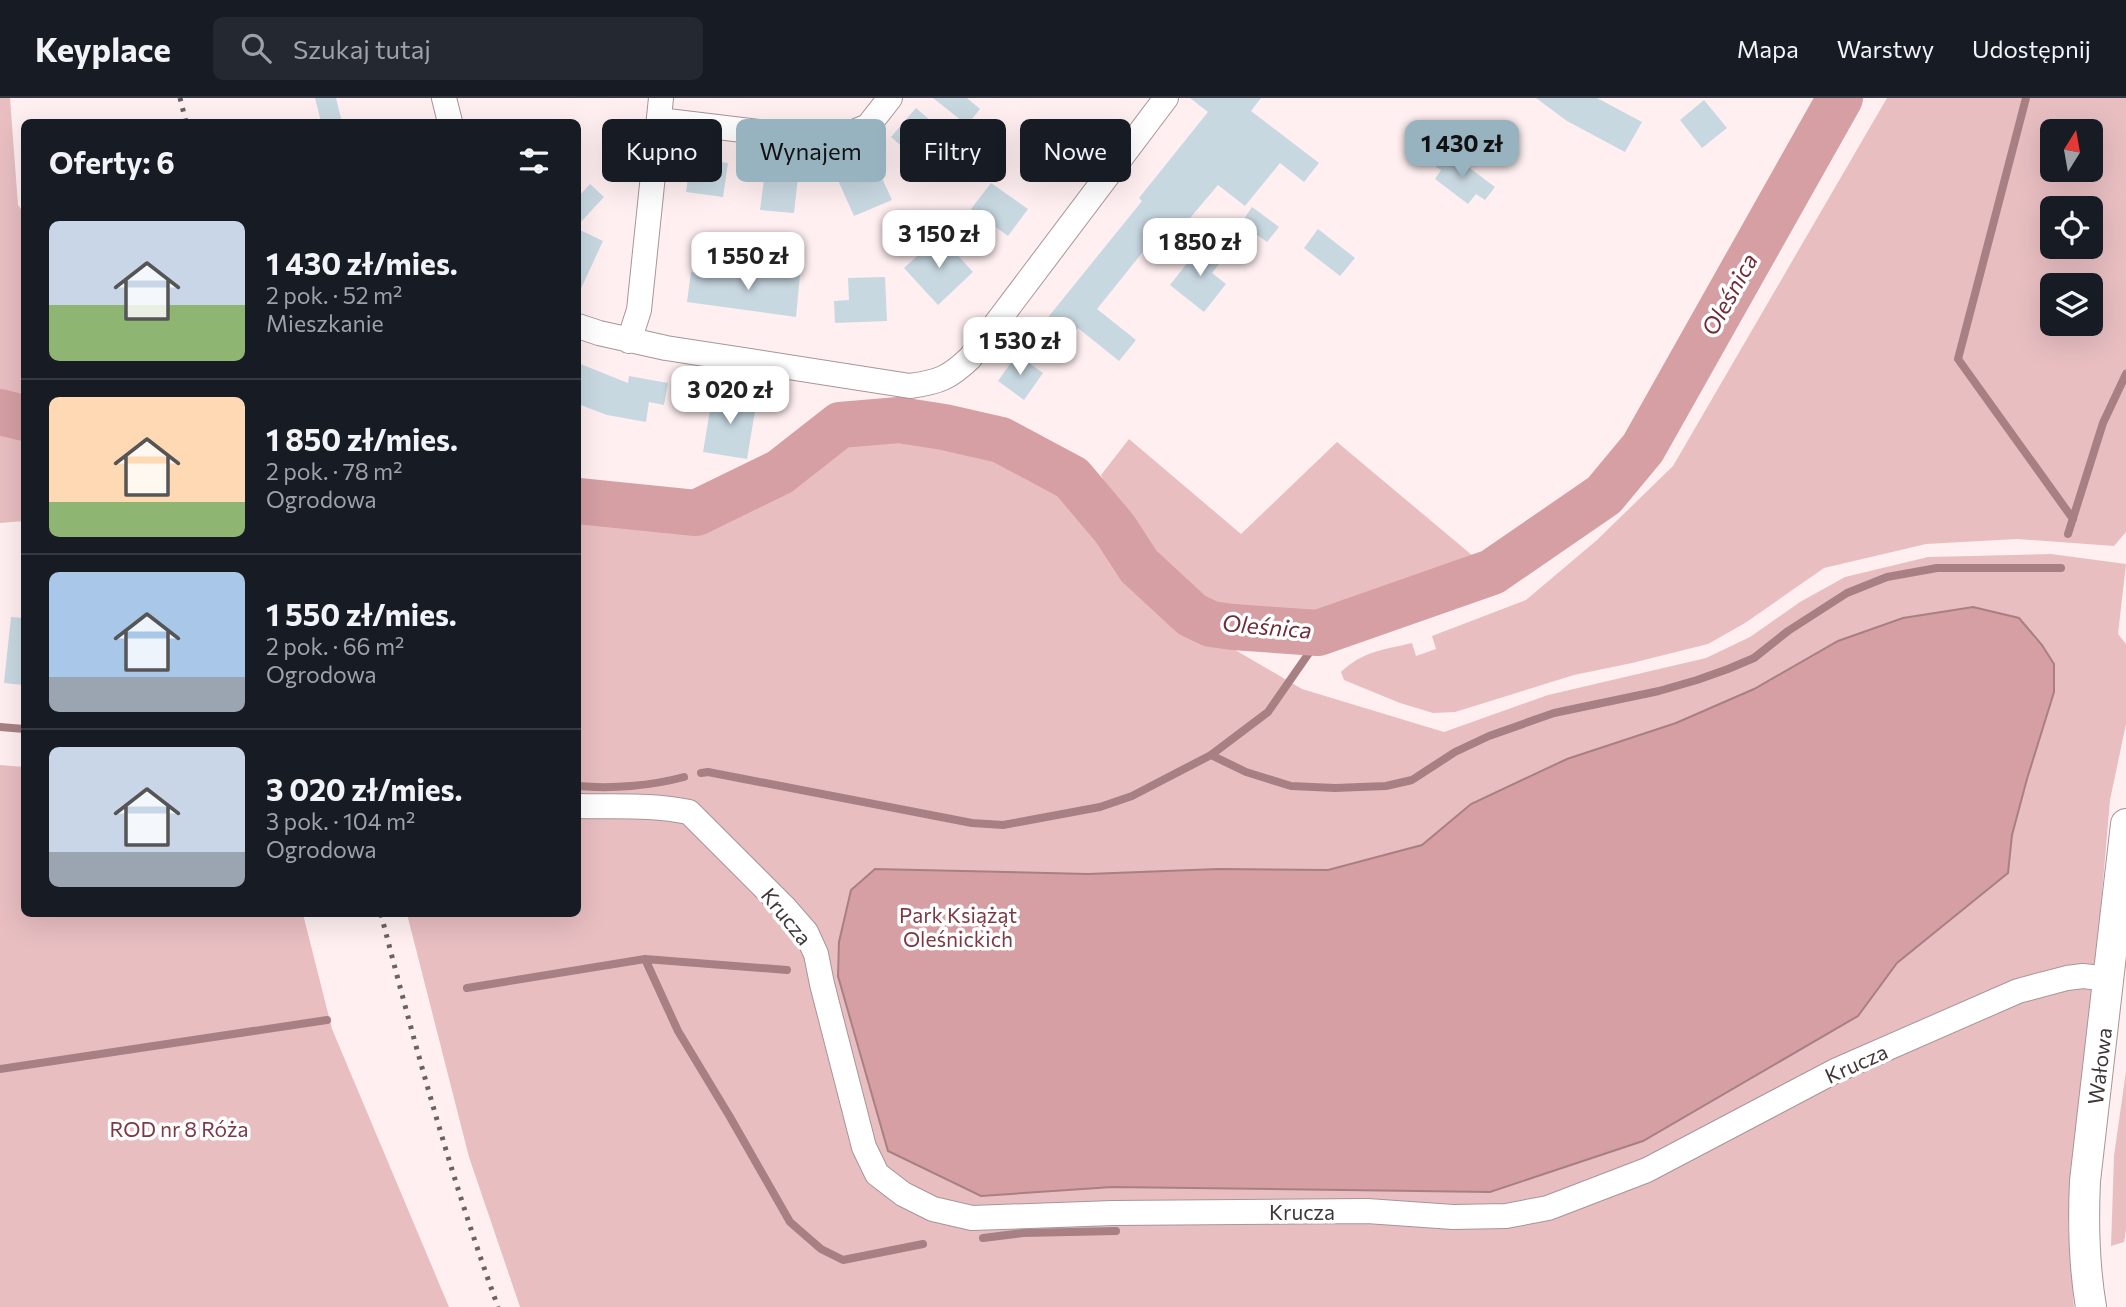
<!DOCTYPE html>
<html lang="pl">
<head>
<meta charset="utf-8">
<style>
  :root { --surface:#171b24; --page:#242831; --text:#f1f3f6; --muted:#9ea1a6; --line:#363941; --accent:#98b3c0 }
  body { margin:0; font-family:Commissioner,sans-serif; background:var(--page); color:var(--text); height:100vh; display:flex; flex-direction:column; font-size:26px; white-space:nowrap }
  * { box-sizing:border-box; margin:0 }
  p { font-size:23px; color:var(--muted) }
  .icon { flex:none; width:38px; height:38px; fill:none; stroke:currentColor; stroke-width:2; stroke-linecap:round; stroke-linejoin:round }
  .map { position:relative; flex:1; overflow:hidden }
  .side { position:absolute; left:21px; top:21px; width:560px; height:798px; display:flex; flex-direction:column; background:var(--surface); border-radius:10px; box-shadow:0 7px 28px #0002 }
  .side>* { flex:none }
  .guide { position:absolute; left:602px; top:21px; width:665px; height:63px; display:flex; gap:14px }
  .needle { width:46px; rotate:11deg }
  .controls { position:absolute; left:2040px; top:21px; display:grid; gap:14px }
  .controls a { display:grid; place-items:center; width:63px; height:63px; border-radius:10px; background:var(--surface); box-shadow:0 7px 28px #0002; font-size:35px }
  .price { position:absolute; translate:-50% -60px; padding:0 16px; border-radius:14px; background:#fff; color:#222; font-size:23px; line-height:46px; filter:drop-shadow(0 2px 4px #0008) }
  .price::after { content:''; position:absolute; left:50%; top:42px; width:21px; height:16px; margin-left:-10px; background:inherit; clip-path:polygon(0 0,100% 0,50% 100%) }
  .price.selected { background:var(--accent); color:#111 }
  ul { padding:0; list-style:none }
  li { display:flex; align-items:center; gap:21px; height:175px; padding:0 28px }
  li+li { border-top:2px solid var(--line) }
  li span { display:grid; place-items:center; flex:none; width:196px; height:140px; border-radius:10px; color:#555 }
  li>.icon { margin-inline-start:auto }
  span .icon { width:84px; height:84px; fill:#fffc; stroke-width:1 }
  li b { font-size:30px }
  h2 { display:flex; justify-content:space-between; align-items:center; height:84px; padding:0 28px; font-size:30px }
  .pill { padding:0 24px; border-radius:10px; background:var(--surface); box-shadow:0 7px 28px #0002; font-size:24px; line-height:63px }
  .pill.selected { background:var(--accent); color:#111 }
  header { display:flex; align-items:center; gap:42px; box-sizing:border-box; height:98px; padding:0 35px; background:var(--surface); border-bottom:2px solid var(--line) }
  header strong { font-size:33px }
  nav { display:flex; gap:38px; margin-inline-start:auto; font-size:24px }
  .search { width:490px; height:63px; background:var(--page); display:flex; align-items:center; gap:18px; box-sizing:border-box; padding:0 24px; border-radius:10px; color:var(--muted); font-size:26px }
  .map>svg:first-child { display:block }
  .green { fill:#e8bec1; fill-rule:evenodd }
  .water { fill:#d59fa4; stroke:#a88084; stroke-width:2 }
  .lines { fill:none; stroke-linecap:round; stroke-linejoin:round }
  .stream { stroke:#a88084; stroke-width:8 }
  .river { stroke:#d59fa4; stroke-width:46 }
  .building { fill:#c8d8e1 }
  .minor-casing { stroke:#a79597; stroke-width:26 }
  .tertiary-casing { stroke:#a79597; stroke-width:32 }
  .minor { stroke:#fff; stroke-width:24 }
  .tertiary { stroke:#fff; stroke-width:30 }
  .rail { stroke:#6a6161; stroke-width:5; stroke-dasharray:3.5 7; stroke-linecap:butt }
  .labels { text-anchor:middle; dominant-baseline:central; stroke-width:7; stroke-linejoin:round; paint-order:stroke }
  .park-label { font-size:21px; fill:#7d3943; stroke:#fff }
  .street-label { font-size:21px; fill:#3f3838; stroke:#fff }
  .water-label { font-size:23px; font-style:italic; fill:#702d38; stroke:#fff }
</style>
</head>
<body>
<header>
<strong>Keyplace</strong>
<div class="search"><svg class="icon" aria-label="search" viewBox="0 0 24 24"><circle cx="10" cy="10" r="6"/><path d="M15 15l6 6"/></svg>Szukaj tutaj</div>
<nav><a>Mapa</a><a>Warstwy</a><a>Udostępnij</a></nav>
</header>
<div class="map">
<svg width="2126" height="1209" viewBox="0 0 2126 1209">
  <rect width="100%" height="100%" fill="#ffeff0"/>
  <!-- green -->
  <path class="green" d="M 0,0 L 10,0 L 18,107 L 24,115 L 24,423 L 0,425 Z
    M 1887,0 L 2126,0 L 2126,434 L 2114,448 L 2017,441 L 1926,446 L 1824,470 L 1745,525 L 1708,546 L 1632,565 L 1574,577 L 1455,614 L 1433,615 L 1400,605 L 1344,582 L 1341,574 C 1363,553 1383,552 1412,545 L 1416,558 L 1436,551 L 1432,538 L 1526,502 L 1597,442 L 1673,368 ZM 2053,33 L 2091,33 L 2091,72 L 2053,72 ZM 2053,110 L 2091,110 L 2091,149 L 2053,149 ZM 2091,187 L 2091,226 L 2053,226 L 2053,187 Z
    M 855,338 L 956,343 L 1029,366 L 1072,400 L 1126,463 L 1187,524 L 1302,591 L 1444,634 L 1548,597 L 1706,560 L 1750,539 L 1800,504 L 1845,479 L 1928,459 L 2051,456 L 2126,466 L 2118,536 L 2126,546 L 2126,626 L 2110,702 L 2100,819 L 2068,1127 L 2074,1209 L 520,1209 L 469,1059 L 407,816 L 578,816 L 578,414 L 704,427 Z
    M 1129,341 L 1241,436 L 1337,344 L 1473,458 L 1340,511 L 1295,521 L 1251,519 L 1222,513 L 1202,505 L 1177,483 L 1144,448 L 1106,388 L 1101,377 Z
    M 0,667 L 24,669 L 24,816 L 303,816 L 332,931 L 449,1209 L 0,1209 Z
    M 2126,973 L 2126,1132 L 2124,1144 L 2111,1148 L 2114,1058 Z"/>
  <!-- water -->
  <path class="water" d="M 1973,509 L 2019,520 L 2042,547 L 2054,566 L 2054,594 L 2027,681 L 2012,737 L 2008,775 L 1897,865 L 1858,918 L 1643,1043 L 1490,1094 L 1112,1089 L 981,1098 L 888,1053 L 838,878 L 839,844 L 851,792 L 875,771 L 1088,776 L 1218,771 L 1328,772 L 1422,747 L 1471,706 L 1567,661 L 1676,625 L 1754,591 L 1838,543 L 1903,520 Z"/>
  <g class="lines">
    <!-- stream -->
    <path class="stream" d="M 2026,0 L 1958,261 L 2073,421
      M 2068,436 L 2103,325 L 2126,276
      M 0,629 L 24,631
      M 1211,657 L 1246,674 L 1291,688 L 1335,690 L 1386,688 L 1412,682 L 1455,654 L 1489,638 L 1554,615 L 1659,593 L 1697,582 L 1728,571 L 1754,560 L 1788,533 L 1847,495 L 1887,479 L 1937,470 L 2061,470
      M 701,675 L 708,674 L 972,725 L 1003,727 L 1100,709 L 1132,698 L 1211,657 L 1268,614 L 1309,555 L 1318,535
      M 578,688 C 611,691 651,688 684,679
      M 645,861 L 678,933 L 730,1019 L 790,1124 L 821,1151 L 843,1162 L 923,1146
      M 467,890 L 645,861 L 787,872
      M 0,971 L 327,922
      M 983,1140 L 1023,1135 L 1116,1133"/>
    <!-- river -->
    <path class="river" d="M 0,314 L 24,320
      M 578,403 L 696,415 L 780,374 L 840,327 L 899,322 L 944,329 L 1001,342 L 1072,380 L 1115,431 L 1139,468 L 1192,517 L 1211,526 L 1233,529 L 1318,535 L 1492,474 L 1604,397 L 1643,350 L 1840,0"/>
  </g>
  <!-- building -->
  <path class="building" d="M 315,0 L 336,0 L 342,24 L 321,24 Z
    M 933,0 L 967,0 L 980,11 L 967,27 Z
    M 1190,0 L 1261,0 L 1251,13 L 1319,65 L 1304,84 L 1280,65 L 1245,108 L 1218,87 L 1179,133 L 1167,124 L 1097,211 L 1136,242 L 1119,263 L 1078,230 L 1064,247 L 1041,228 L 1142,103 L 1139,100 L 1208,14 Z
    M 1536,0 L 1597,0 L 1642,24 L 1625,54 L 1567,23 Z
    M 1704,2 L 1727,30 L 1702,50 L 1680,22 Z
    M 916,10 L 946,36 L 921,65 L 891,39 Z
    M 1047,27 L 1074,48 L 1053,75 L 1027,54 Z
    M 1448,54 L 1495,89 L 1485,102 L 1476,96 L 1468,106 L 1435,81 L 1441,72 L 1436,69 Z
    M 691,60 L 728,65 L 723,99 L 686,94 Z
    M 874,63 L 892,102 L 854,118 L 837,80 Z
    M 766,66 L 799,69 L 794,115 L 760,112 Z
    M 991,85 L 1028,111 L 1008,138 L 971,111 Z
    M 590,86 L 604,99 L 578,127 L 578,99 Z
    M 1252,109 L 1279,129 L 1267,144 L 1241,125 Z
    M 578,131 L 603,143 L 578,197 Z
    M 1318,131 L 1355,160 L 1340,178 L 1304,150 Z
    M 937,135 L 973,174 L 938,207 L 904,170 L 937,140 Z
    M 1203,145 L 1223,161 L 1212,175 L 1226,186 L 1204,214 L 1170,187 Z
    M 752,172 L 800,177 L 796,219 L 687,204 L 691,174 L 751,181 Z
    M 885,179 L 887,223 L 835,225 L 834,203 L 849,202 L 848,180 Z
    M 1017,256 L 1043,275 L 1024,302 L 998,283 Z
    M 578,265 L 628,285 L 629,278 L 668,285 L 664,307 L 649,304 L 646,324 L 607,317 L 578,306 Z
    M 713,294 L 757,301 L 747,361 L 703,354 Z
    M 11,519 L 24,520 L 24,587 L 4,585 Z"/>
  <g class="lines">
    <!-- minor casing -->
    <g class="minor-casing">
      <path id="minor" d="M 444,0 L 450,24
        M 659,22 L 817,41 L 841,39 L 868,28 L 890,0
        M 578,228 L 599,235 L 666,250 L 910,288 C 939,284 949,280 970,260 L 1166,0
        M 629,243 L 639,212 L 661,0
        M 578,708 C 615,709 652,706 689,714 L 786,811 L 806,834 L 816,856 L 822,886 L 864,1049 L 877,1076 L 903,1096 L 933,1111 L 972,1120 L 1113,1115 L 1367,1113 L 1453,1119 L 1506,1118 L 1548,1110 L 1647,1072 L 1835,973 L 2018,893 L 2067,880 L 2083,878 L 2109,881"/>
    </g>
    <!-- tertiary casing -->
    <g class="tertiary-casing">
      <path id="tertiary" d="M 2091,1209 C 2084,1167 2083,1126 2085,1083 L 2126,726"/>
    </g>
    <!-- minor -->
    <use href="#minor" class="minor"/>
    <!-- tertiary -->
    <use href="#tertiary" class="tertiary"/>
    <!-- rail -->
    <path class="rail" d="M 180,0 L 186,24
      M 381,816 C 415,948 451,1080 498,1209"/>
  </g>
  <g class="labels">
    <!-- park labels -->
    <g class="park-label">
      <text x="958" y="816">Park Książąt<tspan x="958" dy="24">Oleśnickich</tspan></text>
      <text x="179" y="1030">ROD nr 8 Róża</text>
    </g>
    <!-- street labels -->
    <g class="street-label">
      <text transform="translate(787 818) rotate(51)">Krucza</text>
      <text transform="translate(1856 965) rotate(-24)">Krucza</text>
      <text transform="translate(2099 968) rotate(-83)">Wałowa</text>
      <text x="1302" y="1113">Krucza</text>
    </g>
    <!-- water labels -->
    <g class="water-label">
      <text transform="translate(1729 196) rotate(-61)">Oleśnica</text>
      <text transform="translate(1267 528) rotate(5)">Oleśnica</text>
    </g>
  </g>
</svg>
<div class="controls">
<a><svg class="needle" viewBox="-14 -14 28 28"><path d="M0-13l5 13h-10z" fill="#e53935"/><path d="M0 13l5-13h-10z" fill="#9ea1a6"/></svg></a>
<a><svg class="icon" aria-label="locate" viewBox="0 0 24 24"><circle cx="12" cy="12" r="6"/><path d="M12 2v4M12 18v4M2 12h4M18 12h4"/></svg></a>
<a><svg class="icon" aria-label="layers" viewBox="0 0 24 24"><path d="M12 4l9 5-9 5-9-5zM3 14l9 5 9-5"/></svg></a>
</div>
<b class="price selected" style="left:1462px;top:82px">1 430 zł</b>
<b class="price" style="left:939px;top:172px">3 150 zł</b>
<b class="price" style="left:1200px;top:180px">1 850 zł</b>
<b class="price" style="left:748px;top:194px">1 550 zł</b>
<b class="price" style="left:1020px;top:279px">1 530 zł</b>
<b class="price" style="left:730px;top:328px">3 020 zł</b>
<div class="guide">
<a class="pill">Kupno</a>
<a class="pill selected">Wynajem</a>
<a class="pill">Filtry</a>
<a class="pill">Nowe</a>
</div>
<section class="side">
<h2>Oferty: 6<svg class="icon" aria-label="filters" viewBox="0 0 24 24"><path d="M4 7h16M4 17h16"/><circle cx="9" cy="7" r="2"/><circle cx="15" cy="17" r="2"/></svg></h2>
<ul>
<li><span style="background:linear-gradient(#c9d6e8 60%,#8fb573 0)"><svg class="icon" aria-label="home" viewBox="0 0 24 24"><path d="M3 11l9-7 9 7M6 9v11h12V9"/></svg></span><div><b>1 430 zł/mies.</b><p>2 pok. · 52 m²</p><p>Mieszkanie</p></div></li>
<li><span style="background:linear-gradient(#ffd9b3 75%,#8fb573 0)"><svg class="icon" aria-label="home" viewBox="0 0 24 24"><path d="M3 11l9-7 9 7M6 9v11h12V9"/></svg></span><div><b>1 850 zł/mies.</b><p>2 pok. · 78 m²</p><p>Ogrodowa</p></div></li>
<li><span style="background:linear-gradient(#a9c7e8 75%,#9aa5b1 0)"><svg class="icon" aria-label="home" viewBox="0 0 24 24"><path d="M3 11l9-7 9 7M6 9v11h12V9"/></svg></span><div><b>1 550 zł/mies.</b><p>2 pok. · 66 m²</p><p>Ogrodowa</p></div></li>
<li><span style="background:linear-gradient(#c9d6e8 75%,#9aa5b1 0)"><svg class="icon" aria-label="home" viewBox="0 0 24 24"><path d="M3 11l9-7 9 7M6 9v11h12V9"/></svg></span><div><b>3 020 zł/mies.</b><p>3 pok. · 104 m²</p><p>Ogrodowa</p></div></li>
</ul>
</section>
</div>
</body>
</html>
